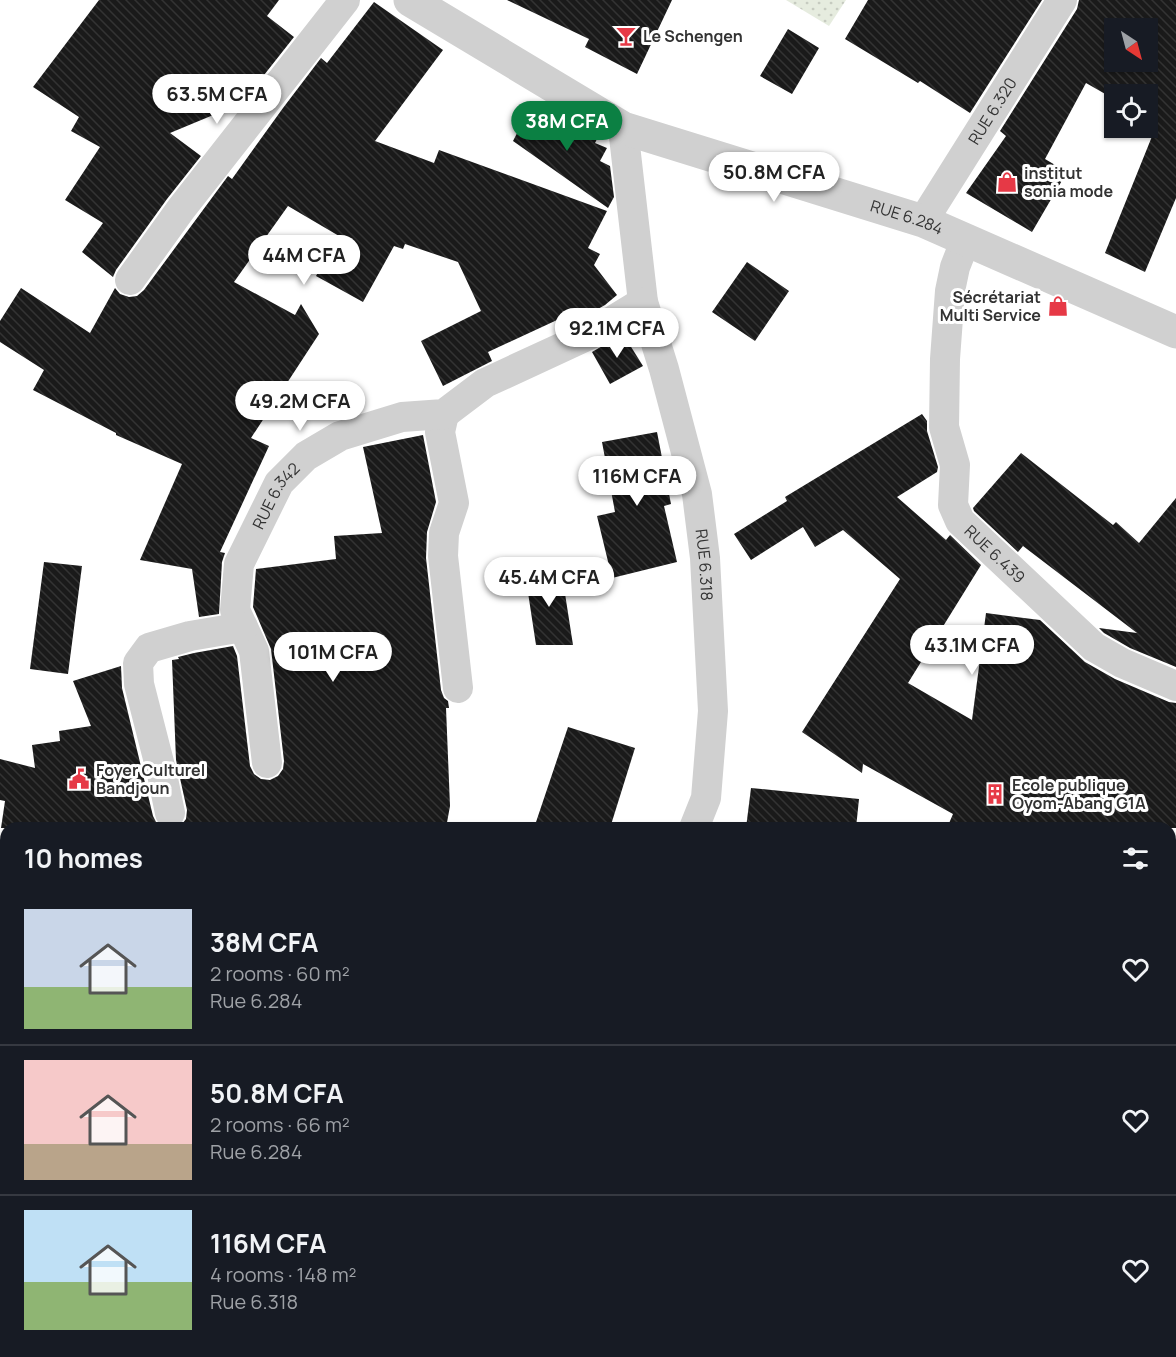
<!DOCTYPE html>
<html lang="en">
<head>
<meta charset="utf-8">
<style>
  :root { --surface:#171b24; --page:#242831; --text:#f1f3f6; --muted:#9ea1a6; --line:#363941; --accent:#0b8043 }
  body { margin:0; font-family:Manrope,sans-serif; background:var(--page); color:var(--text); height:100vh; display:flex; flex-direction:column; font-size:22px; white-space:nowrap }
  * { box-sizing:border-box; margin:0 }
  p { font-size:20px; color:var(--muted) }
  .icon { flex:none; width:33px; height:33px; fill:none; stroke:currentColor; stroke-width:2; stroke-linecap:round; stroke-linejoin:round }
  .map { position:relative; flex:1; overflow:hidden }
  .panel { position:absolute; left:0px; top:822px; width:1176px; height:536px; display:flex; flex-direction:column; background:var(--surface); border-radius:18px 18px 0 0; box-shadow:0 2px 4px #0004 }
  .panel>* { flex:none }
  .needle { width:39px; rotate:144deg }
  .fabs { position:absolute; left:1104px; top:18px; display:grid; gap:12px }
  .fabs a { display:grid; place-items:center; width:54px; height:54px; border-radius:0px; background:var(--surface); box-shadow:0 2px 4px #0004; font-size:30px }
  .price { position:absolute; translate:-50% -51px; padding:0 14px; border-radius:21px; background:#fff; color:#222; font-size:20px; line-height:39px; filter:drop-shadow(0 2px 3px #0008) }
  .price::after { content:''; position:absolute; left:50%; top:36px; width:18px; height:14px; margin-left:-9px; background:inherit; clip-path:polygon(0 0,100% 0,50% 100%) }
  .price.on { background:var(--accent); color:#fff }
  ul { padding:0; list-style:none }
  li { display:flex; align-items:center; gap:18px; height:150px; padding:0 24px }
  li+li { border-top:2px solid var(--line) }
  li span { display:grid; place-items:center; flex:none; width:168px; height:120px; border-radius:0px; color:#555 }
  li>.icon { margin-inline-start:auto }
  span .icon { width:72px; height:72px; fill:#fffc; stroke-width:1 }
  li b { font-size:26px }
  h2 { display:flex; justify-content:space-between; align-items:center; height:72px; padding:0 24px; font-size:26px }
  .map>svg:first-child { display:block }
  .grass { fill:url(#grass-dots) }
  .building { fill:url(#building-back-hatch); fill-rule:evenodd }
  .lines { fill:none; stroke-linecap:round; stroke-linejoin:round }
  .minor { stroke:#d0d0d0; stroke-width:30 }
  .tertiary { stroke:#d0d0d0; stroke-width:33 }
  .labels { text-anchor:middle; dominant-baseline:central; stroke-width:6; stroke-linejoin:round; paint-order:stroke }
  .poi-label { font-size:16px; font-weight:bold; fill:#333; stroke:#fff; text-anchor:start }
  .street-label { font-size:16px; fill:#333; stroke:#fff }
</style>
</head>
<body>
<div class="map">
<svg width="1176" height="1357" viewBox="0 0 1176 1357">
  <defs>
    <pattern id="grass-dots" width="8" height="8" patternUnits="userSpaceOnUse" patternTransform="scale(1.5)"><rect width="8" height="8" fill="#e6ecdf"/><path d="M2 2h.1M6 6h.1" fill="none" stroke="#c6cbc0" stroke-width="1.8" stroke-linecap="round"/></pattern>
    <pattern id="building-back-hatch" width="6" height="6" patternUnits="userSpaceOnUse" patternTransform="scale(1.5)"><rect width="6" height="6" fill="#1a1a1a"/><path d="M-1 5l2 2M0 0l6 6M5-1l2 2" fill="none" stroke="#333"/></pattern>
  </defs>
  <rect width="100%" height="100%" fill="#fff"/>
  <!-- grass -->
  <path class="grass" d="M 786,0 L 846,0 L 829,26 Z"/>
  <!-- building -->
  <path class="building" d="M 99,0 L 279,0 L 267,16 L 294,37 L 242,103 L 170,133 L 201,156 L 167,199 L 116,270 L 113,277 L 82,252 L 103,223 L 65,200 L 100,147 L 71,131 L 79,117 L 33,87 Z
    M 507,0 L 672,0 L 637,74 L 585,47 L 589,39 Z
    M 868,0 L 1042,0 L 970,113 L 920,81 L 918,83 L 845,39 Z
    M 1079,0 L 1176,0 L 1176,198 L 1145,272 L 1105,253 L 1157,124 L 1148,118 L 1148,94 L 1114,94 L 1114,99 L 1086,83 L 1045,159 L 1067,172 L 1032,232 L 966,193 L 1006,136 L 1000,131 L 1077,9 ZM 1114,28 L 1148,28 L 1148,62 L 1114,62 Z
    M 374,2 L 443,50 L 375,141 L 434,163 L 439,150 L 607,211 L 588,248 L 600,254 L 594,265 L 617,295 L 605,305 L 575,322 L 570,314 L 488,352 L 492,361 L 443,386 L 421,341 L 481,311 L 458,262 L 405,244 L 403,249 L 394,246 L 363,302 L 316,276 L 339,236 L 288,206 L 234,282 L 295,315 L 301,304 L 319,334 L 251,438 L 269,446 L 220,552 L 225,553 L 222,562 L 219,614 L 199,617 L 192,569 L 140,560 L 182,464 L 116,435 L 116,433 L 33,390 L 44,370 L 0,342 L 0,321 L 21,288 L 90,333 L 115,288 L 120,294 L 129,297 L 137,296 L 144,290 L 228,176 L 232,179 L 283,108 L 321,58 L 327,63 Z
    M 788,29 L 819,48 L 792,94 L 760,76 Z
    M 532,104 L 598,137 L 595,143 L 607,148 L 600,161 L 610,166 L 614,197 L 608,208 L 513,141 Z
    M 747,262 L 789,291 L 755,341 L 712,312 Z
    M 623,334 L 643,366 L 610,384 L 592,352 Z
    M 922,414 L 927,421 L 927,431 L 938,467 L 937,472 L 897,497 L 946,540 L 950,535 L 981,565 L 908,683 L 972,720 L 986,613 L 1040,620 L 1085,662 L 1115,679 L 1169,702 L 1176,703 L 1176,828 L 947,828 L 953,814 L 863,764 L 862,773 L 802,732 L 900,579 L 843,530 L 815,547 L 803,527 L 751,560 L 734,534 L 787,501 L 785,497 Z
    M 657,432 L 671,504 L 664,506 L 677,562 L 612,578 L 597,516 L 615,512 L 602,442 Z
    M 423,435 L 436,502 L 427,532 L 426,558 L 441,690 L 444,698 L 448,701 L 449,708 L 446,708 L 450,806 L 446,828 L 179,828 L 186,819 L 187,810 L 176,760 L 172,660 L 179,659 L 178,657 L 194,653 L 233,646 L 237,656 L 250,766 L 254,774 L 261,779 L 270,780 L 278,776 L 283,769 L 284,761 L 271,649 L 253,607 L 256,569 L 336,559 L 334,536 L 382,533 L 363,447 Z
    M 1021,453 L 1113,525 L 1116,522 L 1139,543 L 1176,498 L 1176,667 L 1130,648 L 1104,633 L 1099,628 L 1137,633 L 1023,546 L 1018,552 L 974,511 L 973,508 Z
    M 44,562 L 82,566 L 68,674 L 30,669 Z
    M 561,568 L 573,645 L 536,645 L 525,573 Z
    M 121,666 L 122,688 L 153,816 L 157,824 L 162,828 L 1,828 L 5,801 L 0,800 L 0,759 L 35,768 L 32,745 L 60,741 L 59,731 L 91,726 L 73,681 Z
    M 568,727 L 635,748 L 610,828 L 534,828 Z
    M 751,788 L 859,799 L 856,828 L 746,828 Z"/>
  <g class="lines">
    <!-- minor -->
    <g class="minor">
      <path id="s1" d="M 623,128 L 643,302 L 664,369 L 697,494 L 705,558 L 713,711 L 706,798 L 694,828"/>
      <path id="s2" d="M 923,221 L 1062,0"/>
      <path id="s3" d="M 966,239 L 955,267 L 950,291 L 945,359 L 944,427 L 955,465 L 953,505 L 960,521 L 1094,647 L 1122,663 L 1176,686"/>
      <path d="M 130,280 L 181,209 L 345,0"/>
      <path d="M 444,414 L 440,432 L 454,503 L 444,533 L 443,556 L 458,688"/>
      <path id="s4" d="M 267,763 L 254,651 L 235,610 L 239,564 L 279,483 L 306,456 L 340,436 L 402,417 L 444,414 L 485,383 L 589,335 L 643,302"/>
      <path d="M 170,813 L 162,774 L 139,684 L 138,663 L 149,648 L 190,636 L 243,627"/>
      <path d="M 1170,1012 L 1176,1012"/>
      <path d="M 515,1352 L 516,1357"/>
      <path d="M 175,1357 L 178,1352"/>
    </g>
    <!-- tertiary -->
    <path class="tertiary" id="s5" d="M 410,0 L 623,128 L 923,221 L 1176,332"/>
  </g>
  <!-- icons -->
  <defs>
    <g id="bar-bare" transform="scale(1.62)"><path d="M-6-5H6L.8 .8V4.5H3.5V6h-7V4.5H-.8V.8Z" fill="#e63946" stroke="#fff" stroke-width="2.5" paint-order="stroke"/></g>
    <g id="shop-bare" transform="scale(1.62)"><path d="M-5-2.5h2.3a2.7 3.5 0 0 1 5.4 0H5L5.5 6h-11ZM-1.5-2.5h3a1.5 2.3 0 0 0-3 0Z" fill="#e63946" stroke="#fff" stroke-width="2.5" paint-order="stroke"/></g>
    <g id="civic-bare" transform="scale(1.62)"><path d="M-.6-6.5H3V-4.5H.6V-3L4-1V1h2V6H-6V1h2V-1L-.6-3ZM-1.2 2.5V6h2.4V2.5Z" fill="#e63946" stroke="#fff" stroke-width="2.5" paint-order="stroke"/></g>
    <g id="building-bare" transform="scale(1.62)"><path d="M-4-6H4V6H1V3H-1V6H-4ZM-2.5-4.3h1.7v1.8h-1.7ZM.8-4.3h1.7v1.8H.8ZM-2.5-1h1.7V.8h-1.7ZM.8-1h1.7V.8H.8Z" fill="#e63946" stroke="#fff" stroke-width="2.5" paint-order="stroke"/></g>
  </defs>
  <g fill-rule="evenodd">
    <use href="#bar-bare" x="626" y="36"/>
    <use href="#shop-bare" x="1007" y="182"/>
    <use href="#shop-bare" x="1058" y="306"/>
    <use href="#civic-bare" x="79" y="779"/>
    <use href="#building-bare" x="995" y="794"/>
  </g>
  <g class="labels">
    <!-- poi labels -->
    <g class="poi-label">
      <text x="643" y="36">Le Schengen</text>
      <text x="1024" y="173">institut<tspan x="1024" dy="18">sonia mode</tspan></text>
      <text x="1041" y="297" text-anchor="end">Sécrétariat<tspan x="1041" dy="18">Multi Service</tspan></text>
      <text x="96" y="770">Foyer Culturel<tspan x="96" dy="18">Bandjoun</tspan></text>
      <text x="1012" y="785">Ecole publique<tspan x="1012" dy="18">Oyom-Abang G1A</tspan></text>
    </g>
    <!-- street labels -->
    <g class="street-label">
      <text stroke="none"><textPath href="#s2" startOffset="130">RUE 6.320</textPath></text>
      <text stroke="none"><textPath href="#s5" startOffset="546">RUE 6.284</textPath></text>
      <text stroke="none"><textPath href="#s4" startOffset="282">RUE 6.342</textPath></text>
      <text stroke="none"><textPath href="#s3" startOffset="336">RUE 6.439</textPath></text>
      <text stroke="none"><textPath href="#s1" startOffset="446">RUE 6.318</textPath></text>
    </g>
  </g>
</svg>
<div class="fabs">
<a><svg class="needle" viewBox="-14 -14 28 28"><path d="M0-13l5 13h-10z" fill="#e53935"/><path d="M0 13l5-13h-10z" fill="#9ea1a6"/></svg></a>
<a><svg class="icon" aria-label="locate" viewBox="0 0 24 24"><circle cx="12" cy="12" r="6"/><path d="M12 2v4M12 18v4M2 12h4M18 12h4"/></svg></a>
</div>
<b class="price" style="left:217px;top:125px">63.5M CFA</b>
<b class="price on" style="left:567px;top:152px">38M CFA</b>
<b class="price" style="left:774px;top:203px">50.8M CFA</b>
<b class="price" style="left:304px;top:286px">44M CFA</b>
<b class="price" style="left:617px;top:359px">92.1M CFA</b>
<b class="price" style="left:300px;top:432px">49.2M CFA</b>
<b class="price" style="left:637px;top:507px">116M CFA</b>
<b class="price" style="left:549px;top:608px">45.4M CFA</b>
<b class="price" style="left:972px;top:676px">43.1M CFA</b>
<b class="price" style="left:333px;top:683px">101M CFA</b>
<section class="panel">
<h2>10 homes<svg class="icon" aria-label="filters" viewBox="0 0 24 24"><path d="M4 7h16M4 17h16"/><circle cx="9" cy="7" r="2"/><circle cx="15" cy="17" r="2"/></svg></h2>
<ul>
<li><span style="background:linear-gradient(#c9d6e8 65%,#8fb573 0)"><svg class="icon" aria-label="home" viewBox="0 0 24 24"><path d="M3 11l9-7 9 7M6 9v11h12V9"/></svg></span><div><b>38M CFA</b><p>2 rooms · 60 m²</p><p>Rue 6.284</p></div><svg class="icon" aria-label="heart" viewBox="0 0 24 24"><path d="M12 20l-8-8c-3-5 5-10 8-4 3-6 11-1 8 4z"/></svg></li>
<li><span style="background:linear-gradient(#f6c9c9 70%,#b9a48a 0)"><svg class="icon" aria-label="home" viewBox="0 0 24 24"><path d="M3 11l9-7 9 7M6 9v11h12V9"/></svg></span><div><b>50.8M CFA</b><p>2 rooms · 66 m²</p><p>Rue 6.284</p></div><svg class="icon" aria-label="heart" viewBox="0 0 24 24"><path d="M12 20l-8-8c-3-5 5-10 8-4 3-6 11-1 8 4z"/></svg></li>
<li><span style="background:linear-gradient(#bfe0f5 60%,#8fb573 0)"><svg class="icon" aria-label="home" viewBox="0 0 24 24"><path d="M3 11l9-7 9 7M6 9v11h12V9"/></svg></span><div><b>116M CFA</b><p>4 rooms · 148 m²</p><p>Rue 6.318</p></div><svg class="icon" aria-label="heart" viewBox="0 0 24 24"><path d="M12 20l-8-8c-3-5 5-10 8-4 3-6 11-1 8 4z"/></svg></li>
</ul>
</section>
</div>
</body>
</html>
